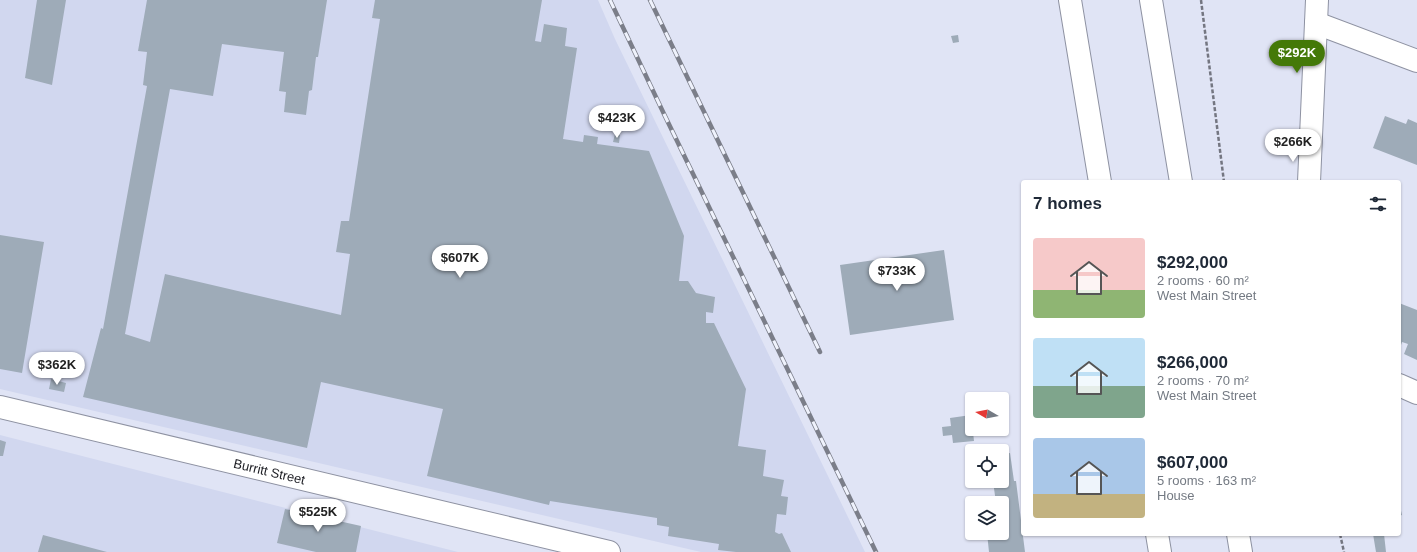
<!DOCTYPE html>
<html lang="en">
<head>
<meta charset="utf-8">
<style>
  :root { --surface:#fff; --page:#f6f6f7; --text:#1f2937; --muted:#747a83; --accent:#447908 }
  body { margin:0; font-family:Helvetica,sans-serif; background:var(--page); color:var(--text); height:100vh; display:flex; flex-direction:column; font-size:15px; white-space:nowrap }
  * { box-sizing:border-box; margin:0 }
  p { font-size:13px; color:var(--muted) }
  .icon { flex:none; width:22px; height:22px; fill:none; stroke:currentColor; stroke-width:2; stroke-linecap:round; stroke-linejoin:round }
  .map { position:relative; flex:1; overflow:hidden }
  .details { position:absolute; left:1021px; top:180px; width:380px; height:356px; display:flex; flex-direction:column; background:var(--surface); border-radius:4px; box-shadow:0 1px 3px #0004 }
  .details>* { flex:none }
  .needle { width:26px; rotate:279deg }
  .controls { position:absolute; left:965px; top:392px; display:grid; gap:8px }
  .controls a { display:grid; place-items:center; width:44px; height:44px; border-radius:4px; background:var(--surface); box-shadow:0 1px 3px #0004; font-size:20px }
  .price { position:absolute; translate:-50% -34px; padding:0 9px; border-radius:14px; background:#fff; color:#222; font-size:13px; line-height:26px; filter:drop-shadow(0 1px 2px #0008) }
  .price::after { content:''; position:absolute; left:50%; top:24px; width:12px; height:9px; margin-left:-6px; background:inherit; clip-path:polygon(0 0,100% 0,50% 100%) }
  .price.active { background:var(--accent); color:#fff }
  ul { padding:0; list-style:none }
  li { display:flex; align-items:center; gap:12px; height:100px; padding:0 12px }
  li span { display:grid; place-items:center; flex:none; width:112px; height:80px; border-radius:4px; color:#555 }
  li>.icon { margin-inline-start:auto }
  span .icon { width:48px; height:48px; fill:#fffc; stroke-width:1 }
  li b { font-size:17px }
  h2 { display:flex; justify-content:space-between; align-items:center; height:48px; padding:0 12px; font-size:17px }
  .map>svg:first-child { display:block }
  .built { fill:#d1d7ef }
  .building { fill:#9eabb8 }
  .lines { fill:none; stroke-linecap:round; stroke-linejoin:round }
  .street-casing { stroke:#8e92a2; stroke-width:24 }
  .secondary-casing { stroke:#8e92a2; stroke-width:24 }
  .highway-casing { stroke:#8e92a2; stroke-width:24 }
  .path { stroke:#747681; stroke-width:2.5; stroke-dasharray:4 2; stroke-linecap:butt }
  .street { stroke:#fff; stroke-width:22 }
  .secondary { stroke:#fff; stroke-width:22 }
  .highway { stroke:#fff; stroke-width:22 }
  .rail-casing { stroke:#7b7e89; stroke-width:4.5 }
  .rail { stroke:#eff2fc; stroke-width:3; stroke-dasharray:9; stroke-linecap:butt }
  .labels { text-anchor:middle; dominant-baseline:central; stroke-width:4; stroke-linejoin:round; paint-order:stroke }
  .street-label { font-size:13px; fill:#1b1c22; stroke:#eff2fc }
</style>
</head>
<body>
<div class="map">
<svg width="1417" height="552" viewBox="0 0 1417 552">
  <rect width="100%" height="100%" fill="#e0e4f5"/>
  <!-- built -->
  <path class="built" d="M 0,0 L 598,0 L 615,39 L 865,552 L 701,552 L 0,389 Z
    M 0,435 L 458,552 L 0,552 Z"/>
  <!-- building -->
  <path class="building" d="M 37,0 L 66,0 L 52,85 L 25,78 Z
    M 147,0 L 327,0 L 318,57 L 316,57 L 312,90 L 309,91 L 306,115 L 284,112 L 286,92 L 279,91 L 284,52 L 222,44 L 213,96 L 170,89 L 125,334 L 150,342 L 165,274 L 341,315 L 350,254 L 336,252 L 341,221 L 349,221 L 380,19 L 372,18 L 375,0 L 542,0 L 535,41 L 541,42 L 544,24 L 567,28 L 565,46 L 577,48 L 563,139 L 583,142 L 584,135 L 598,137 L 597,144 L 649,151 L 684,236 L 679,281 L 688,281 L 696,293 L 715,297 L 713,313 L 706,312 L 706,323 L 714,323 L 746,389 L 738,446 L 766,450 L 763,476 L 784,480 L 781,496 L 788,497 L 786,515 L 777,514 L 775,532 L 779,534 L 782,533 L 791,552 L 736,552 L 718,550 L 719,544 L 668,536 L 669,527 L 657,525 L 657,518 L 550,501 L 549,505 L 427,476 L 443,409 L 321,382 L 307,448 L 83,397 L 101,328 L 103,329 L 147,86 L 143,85 L 147,52 L 138,51 Z
    M 958,35 L 959,42 L 953,43 L 951,36 Z
    M 1385,116 L 1406,124 L 1408,119 L 1417,123 L 1417,165 L 1373,148 Z
    M 615,134 L 620,135 L 619,143 L 613,142 Z
    M 0,235 L 44,242 L 22,373 L 0,369 Z
    M 944,250 L 954,320 L 850,335 L 840,265 Z
    M 1399,303 L 1417,310 L 1417,360 L 1404,354 L 1408,344 L 1402,342 L 1399,351 Z
    M 51,379 L 66,383 L 64,392 L 49,389 Z
    M 971,415 L 974,441 L 953,443 L 952,435 L 943,436 L 942,427 L 951,426 L 950,418 Z
    M 0,440 L 6,442 L 3,456 L 0,456 Z
    M 1010,453 L 1014,481 L 1016,481 L 1025,552 L 989,552 L 987,533 L 1002,533 L 1002,503 L 996,503 L 993,481 L 1002,481 L 1002,454 Z
    M 1399,502 L 1402,515 L 1399,516 Z
    M 285,509 L 361,526 L 356,552 L 316,552 L 277,543 Z
    M 1373,534 L 1384,534 L 1386,552 L 1376,552 Z
    M 43,535 L 107,552 L 38,552 Z"/>
  <g class="lines">
    <!-- street casing -->
    <g class="street-casing">
      <path id="street" d="M 1316,23 L 1417,61"/>
    </g>
    <!-- secondary casing -->
    <g class="secondary-casing">
      <g id="secondary">
        <path d="M 1309,182 L 1317,0"/>
        <path d="M 1399,385 L 1417,393"/>
        <path id="s1" d="M 0,407 L 609,552"/>
      </g>
    </g>
    <!-- highway casing -->
    <g class="highway-casing">
      <path id="highway" d="M 1070,0 L 1100,182
        M 1151,0 L 1181,182
        M 1157,534 L 1160,552
        M 1238,534 L 1241,552"/>
    </g>
    <!-- path -->
    <path class="path" d="M 1201,0 L 1224,182
      M 1340,534 L 1344,552"/>
    <!-- street -->
    <use href="#street" class="street"/>
    <!-- secondary -->
    <use href="#secondary" class="secondary"/>
    <!-- highway -->
    <use href="#highway" class="highway"/>
    <!-- rail casing -->
    <g class="rail-casing">
      <path id="rail" d="M 610,0 L 664,114 L 876,552
        M 650,0 L 820,352"/>
    </g>
    <!-- rail -->
    <use href="#rail" class="rail"/>
  </g>
  <g class="labels">
    <!-- street labels -->
    <g class="street-label">
      <text stroke="none"><textPath href="#s1" startOffset="277">Burritt Street</textPath></text>
    </g>
  </g>
</svg>
<div class="controls">
<a><svg class="needle" viewBox="-14 -14 28 28"><path d="M0-13l5 13h-10z" fill="#e53935"/><path d="M0 13l5-13h-10z" fill="#747a83"/></svg></a>
<a><svg class="icon" aria-label="locate" viewBox="0 0 24 24"><circle cx="12" cy="12" r="6"/><path d="M12 2v4M12 18v4M2 12h4M18 12h4"/></svg></a>
<a><svg class="icon" aria-label="layers" viewBox="0 0 24 24"><path d="M12 4l9 5-9 5-9-5zM3 14l9 5 9-5"/></svg></a>
</div>
<b class="price active" style="left:1297px;top:74px">$292K</b>
<b class="price" style="left:617px;top:139px">$423K</b>
<b class="price" style="left:1293px;top:163px">$266K</b>
<b class="price" style="left:460px;top:279px">$607K</b>
<b class="price" style="left:897px;top:292px">$733K</b>
<b class="price" style="left:57px;top:386px">$362K</b>
<b class="price" style="left:318px;top:533px">$525K</b>
<section class="details">
<h2>7 homes<svg class="icon" aria-label="filters" viewBox="0 0 24 24"><path d="M4 7h16M4 17h16"/><circle cx="9" cy="7" r="2"/><circle cx="15" cy="17" r="2"/></svg></h2>
<ul>
<li><span style="background:linear-gradient(#f6c9c9 65%,#8fb573 0)"><svg class="icon" aria-label="home" viewBox="0 0 24 24"><path d="M3 11l9-7 9 7M6 9v11h12V9"/></svg></span><div><b>$292,000</b><p>2 rooms · 60 m²</p><p>West Main Street</p></div></li>
<li><span style="background:linear-gradient(#bfe0f5 60%,#7fa58c 0)"><svg class="icon" aria-label="home" viewBox="0 0 24 24"><path d="M3 11l9-7 9 7M6 9v11h12V9"/></svg></span><div><b>$266,000</b><p>2 rooms · 70 m²</p><p>West Main Street</p></div></li>
<li><span style="background:linear-gradient(#a9c7e8 70%,#c2b280 0)"><svg class="icon" aria-label="home" viewBox="0 0 24 24"><path d="M3 11l9-7 9 7M6 9v11h12V9"/></svg></span><div><b>$607,000</b><p>5 rooms · 163 m²</p><p>House</p></div></li>
</ul>
</section>
</div>
</body>
</html>
